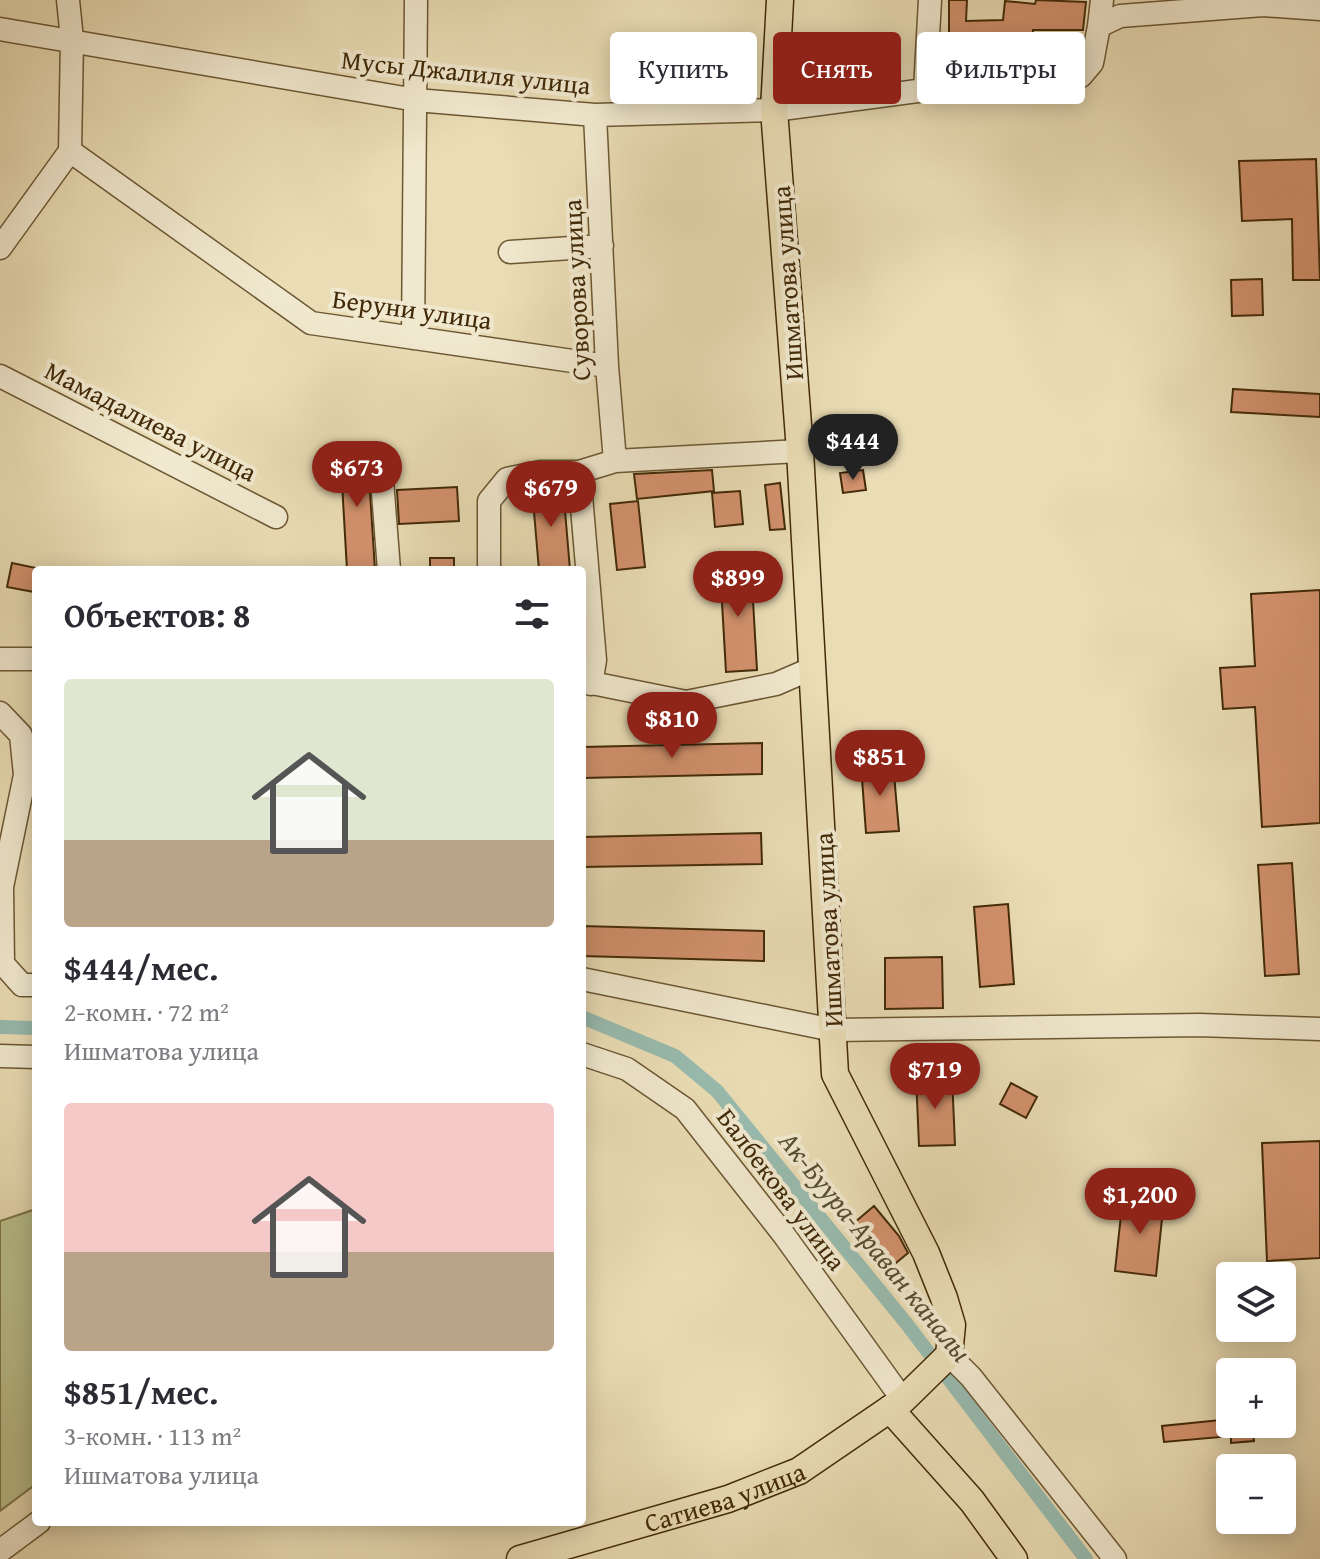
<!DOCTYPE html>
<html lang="ru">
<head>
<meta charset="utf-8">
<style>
  :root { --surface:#fff; --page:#f2f2f3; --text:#2b2b33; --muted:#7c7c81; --accent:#8f2418 }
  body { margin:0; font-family:"Gentium Book Plus",serif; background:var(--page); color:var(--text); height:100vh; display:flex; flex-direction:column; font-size:30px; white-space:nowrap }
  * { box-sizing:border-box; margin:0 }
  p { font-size:26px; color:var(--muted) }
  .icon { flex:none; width:44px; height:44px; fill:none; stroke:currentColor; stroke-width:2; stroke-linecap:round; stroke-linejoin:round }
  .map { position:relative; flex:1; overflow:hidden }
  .panel { position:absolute; left:32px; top:566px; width:554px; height:960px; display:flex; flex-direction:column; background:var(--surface); border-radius:8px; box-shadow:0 4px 20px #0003 }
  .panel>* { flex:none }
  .banner { position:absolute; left:610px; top:32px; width:590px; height:72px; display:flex; gap:16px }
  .tools { position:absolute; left:1216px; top:1262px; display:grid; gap:16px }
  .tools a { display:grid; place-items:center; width:80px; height:80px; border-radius:8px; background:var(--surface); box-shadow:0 4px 20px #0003; font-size:40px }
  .price { position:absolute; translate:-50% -68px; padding:0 18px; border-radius:28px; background:var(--accent); color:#fff; font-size:26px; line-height:52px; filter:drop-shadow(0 2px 4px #0008) }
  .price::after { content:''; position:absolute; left:50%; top:48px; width:24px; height:18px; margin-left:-12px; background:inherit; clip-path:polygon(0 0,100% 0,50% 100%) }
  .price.active { background:#222; color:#fff }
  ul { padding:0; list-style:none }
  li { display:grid; align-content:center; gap:16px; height:424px; padding:0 32px }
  li span { display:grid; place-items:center; height:248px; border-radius:8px; color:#555 }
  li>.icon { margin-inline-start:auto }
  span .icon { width:144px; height:144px; fill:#fffc; stroke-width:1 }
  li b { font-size:34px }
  h2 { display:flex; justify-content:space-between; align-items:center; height:96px; padding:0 32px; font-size:34px }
  .tag { padding:0 28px; border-radius:8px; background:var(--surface); box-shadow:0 4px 20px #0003; font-size:28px; line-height:72px }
  .tag.active { background:var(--accent); color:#fff }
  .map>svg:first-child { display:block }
  .green { fill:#bac08c; stroke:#7e754a; stroke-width:2 }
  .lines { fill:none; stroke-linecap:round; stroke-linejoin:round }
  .canal { stroke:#98bbaf; stroke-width:14 }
  .building { fill:#d3926e; stroke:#422a08; stroke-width:2 }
  .minor-casing { stroke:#6c5733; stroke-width:25 }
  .major-casing { stroke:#422a08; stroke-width:29 }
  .minor { stroke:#f1e9cf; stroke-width:22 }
  .major { stroke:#eaddb5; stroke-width:26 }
  .labels { text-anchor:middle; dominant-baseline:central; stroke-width:8; stroke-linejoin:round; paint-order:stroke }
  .street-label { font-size:26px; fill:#422a08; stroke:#f1e9cf }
  .water-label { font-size:28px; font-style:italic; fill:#584e32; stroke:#f1e9cf }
</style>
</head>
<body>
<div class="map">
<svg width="1320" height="1559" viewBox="0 0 1320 1559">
  <rect width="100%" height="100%" fill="#eaddb5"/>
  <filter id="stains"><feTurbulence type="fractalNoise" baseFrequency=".0025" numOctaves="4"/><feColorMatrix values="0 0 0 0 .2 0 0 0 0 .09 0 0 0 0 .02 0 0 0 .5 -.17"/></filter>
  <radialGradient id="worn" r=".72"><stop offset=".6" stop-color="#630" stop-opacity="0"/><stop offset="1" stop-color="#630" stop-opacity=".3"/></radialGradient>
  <!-- green -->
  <path class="green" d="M 36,1209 L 36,1484 L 0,1511 L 0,1221 Z"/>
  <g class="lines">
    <!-- canal -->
    <path class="canal" d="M 582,1017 L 675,1056 L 717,1091 L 906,1323 L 1086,1559
      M 0,1027 L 36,1028"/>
  </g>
  <!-- building -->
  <path class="building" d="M 949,0 L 967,0 L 966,21 L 1003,20 L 1005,1 L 1035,4 L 1036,0 L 1086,2 L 1083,30 L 1033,30 L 1033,58 L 1013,57 L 1014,41 L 966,42 L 968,66 L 1013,63 L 1014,68 L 949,74 Z
    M 1316,159 L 1320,280 L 1293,280 L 1292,219 L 1242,221 L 1239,161 Z
    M 1262,279 L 1263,315 L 1232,316 L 1231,280 Z
    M 1233,389 L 1320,394 L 1320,417 L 1231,412 Z
    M 856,432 L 858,446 L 840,449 L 838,435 Z
    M 367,446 L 375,570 L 347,570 L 340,448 Z
    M 712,470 L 714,491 L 637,499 L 634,474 Z
    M 863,470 L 866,490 L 843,493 L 840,473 Z
    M 780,483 L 785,529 L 770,530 L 765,485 Z
    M 457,487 L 459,521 L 399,524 L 397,490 Z
    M 563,487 L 570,570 L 539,570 L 532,489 Z
    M 740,491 L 743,524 L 715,527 L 712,493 Z
    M 638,501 L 645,567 L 617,570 L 610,504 Z
    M 430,558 L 454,558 L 454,570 L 430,570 Z
    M 12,563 L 36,568 L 34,592 L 7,587 Z
    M 751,566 L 757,670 L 726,672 L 720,568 Z
    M 1320,590 L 1320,823 L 1262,827 L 1255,707 L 1223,709 L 1220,668 L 1255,666 L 1251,594 Z
    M 762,743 L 762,774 L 582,778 L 582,747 Z
    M 893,763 L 899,831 L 866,833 L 861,765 Z
    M 761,833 L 762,864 L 582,867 L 582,837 Z
    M 1292,863 L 1299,974 L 1265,976 L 1258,865 Z
    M 1008,904 L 1014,984 L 980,987 L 974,907 Z
    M 582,926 L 764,931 L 764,961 L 582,956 Z
    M 942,957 L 943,1008 L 885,1009 L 885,958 Z
    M 916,1076 L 952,1076 L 955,1145 L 919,1146 Z
    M 1011,1083 L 1037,1097 L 1026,1118 L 1000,1104 Z
    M 1320,1141 L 1320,1258 L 1267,1261 L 1262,1143 Z
    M 1123,1196 L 1164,1200 L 1156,1276 L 1115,1271 Z
    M 874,1206 L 899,1236 L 908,1253 L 885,1272 L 848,1228 Z
    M 1230,1419 L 1230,1424 L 1252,1424 L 1254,1441 L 1231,1443 L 1231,1436 L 1164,1442 L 1162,1426 Z"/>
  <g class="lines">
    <!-- minor casing -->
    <g class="minor-casing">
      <path id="minor" d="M 1099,26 L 1102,0
        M 0,29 L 416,100 L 595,115 L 774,110 L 925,90 L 1081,76 L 1092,63 L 1099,26 L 1120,16 L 1263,5 L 1320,9
        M 925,90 L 930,0
        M 595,115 L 607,366 L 615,461
        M 70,151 L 311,323 L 607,366
        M 0,248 L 70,151 L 72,39 L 68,0
        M 510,252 L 602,246
        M 413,338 L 416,0
        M 0,376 L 276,517
        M 381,467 L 389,570
        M 579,472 L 595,660 L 591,684
        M 489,570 L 489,501 L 507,479 L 540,472 L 579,472 L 615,461 L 800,451
        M 0,659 L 36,659
        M 582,681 L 686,702 L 776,684 L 813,668
        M 0,713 L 21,735 L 25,775 L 2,887 L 3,964 L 22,985 L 36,985
        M 582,979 L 833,1030 L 1199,1025 L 1320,1029
        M 582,1054 L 627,1069 L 685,1109 L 784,1235 L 903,1400
        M 0,1056 L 36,1057
        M 949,1355 L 971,1377 L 1115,1559
        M 0,1551 L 39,1522"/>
    </g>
    <!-- major casing -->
    <g class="major-casing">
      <g id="major">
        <path d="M 890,1409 L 972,1501 L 1014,1559"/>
        <path id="s1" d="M 520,1559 L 728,1499 L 799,1471 L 903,1400 L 949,1355 L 952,1325 L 944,1298 L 926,1253 L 835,1074 L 800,451 L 774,110 L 780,0"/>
      </g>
    </g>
    <!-- minor -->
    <use href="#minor" class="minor"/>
    <!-- major -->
    <use href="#major" class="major"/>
  </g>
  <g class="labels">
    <!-- street labels -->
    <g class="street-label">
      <text transform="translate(466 72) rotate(6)">Мусы Джалиля улица</text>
      <text transform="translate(787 283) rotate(-94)">Ишматова улица</text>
      <text transform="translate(576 290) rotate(-93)">Суворова улица</text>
      <text transform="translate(412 309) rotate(8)">Беруни улица</text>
      <text transform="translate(151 421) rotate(27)">Мамадалиева улица</text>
      <text transform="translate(828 930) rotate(-93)">Ишматова улица</text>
      <text transform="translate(782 1189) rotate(53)">Балбекова улица</text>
      <text stroke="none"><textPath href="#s1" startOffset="214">Сатиева улица</textPath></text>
    </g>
    <!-- water labels -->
    <g class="water-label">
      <text transform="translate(876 1246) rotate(51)">Ак-Буура-Араван каналы</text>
    </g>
  </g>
  <rect width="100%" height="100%" filter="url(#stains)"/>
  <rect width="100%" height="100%" fill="url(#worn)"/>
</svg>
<div class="tools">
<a><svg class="icon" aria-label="layers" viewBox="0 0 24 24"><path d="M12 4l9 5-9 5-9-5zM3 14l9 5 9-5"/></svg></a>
<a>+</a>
<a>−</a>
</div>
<b class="price active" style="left:853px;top:482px">$444</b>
<b class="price" style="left:357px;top:509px">$673</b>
<b class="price" style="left:551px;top:529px">$679</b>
<b class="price" style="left:738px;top:619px">$899</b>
<b class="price" style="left:672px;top:760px">$810</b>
<b class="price" style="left:880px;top:798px">$851</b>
<b class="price" style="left:935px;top:1111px">$719</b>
<b class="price" style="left:1140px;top:1236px">$1,200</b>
<div class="banner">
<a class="tag">Купить</a>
<a class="tag active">Снять</a>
<a class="tag">Фильтры</a>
</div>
<section class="panel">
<h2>Объектов: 8<svg class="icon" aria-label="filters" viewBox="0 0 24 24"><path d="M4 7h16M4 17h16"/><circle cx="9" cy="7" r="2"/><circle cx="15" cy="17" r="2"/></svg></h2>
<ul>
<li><span style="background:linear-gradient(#dfe7d0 65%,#b9a48a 0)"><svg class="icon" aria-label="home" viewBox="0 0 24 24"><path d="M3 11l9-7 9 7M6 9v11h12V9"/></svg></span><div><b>$444/мес.</b><p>2-комн. · 72 m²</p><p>Ишматова улица</p></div></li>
<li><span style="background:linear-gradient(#f6c9c9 60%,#b9a48a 0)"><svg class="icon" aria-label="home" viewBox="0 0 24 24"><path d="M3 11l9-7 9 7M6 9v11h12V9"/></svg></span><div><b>$851/мес.</b><p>3-комн. · 113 m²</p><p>Ишматова улица</p></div></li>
</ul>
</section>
</div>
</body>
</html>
